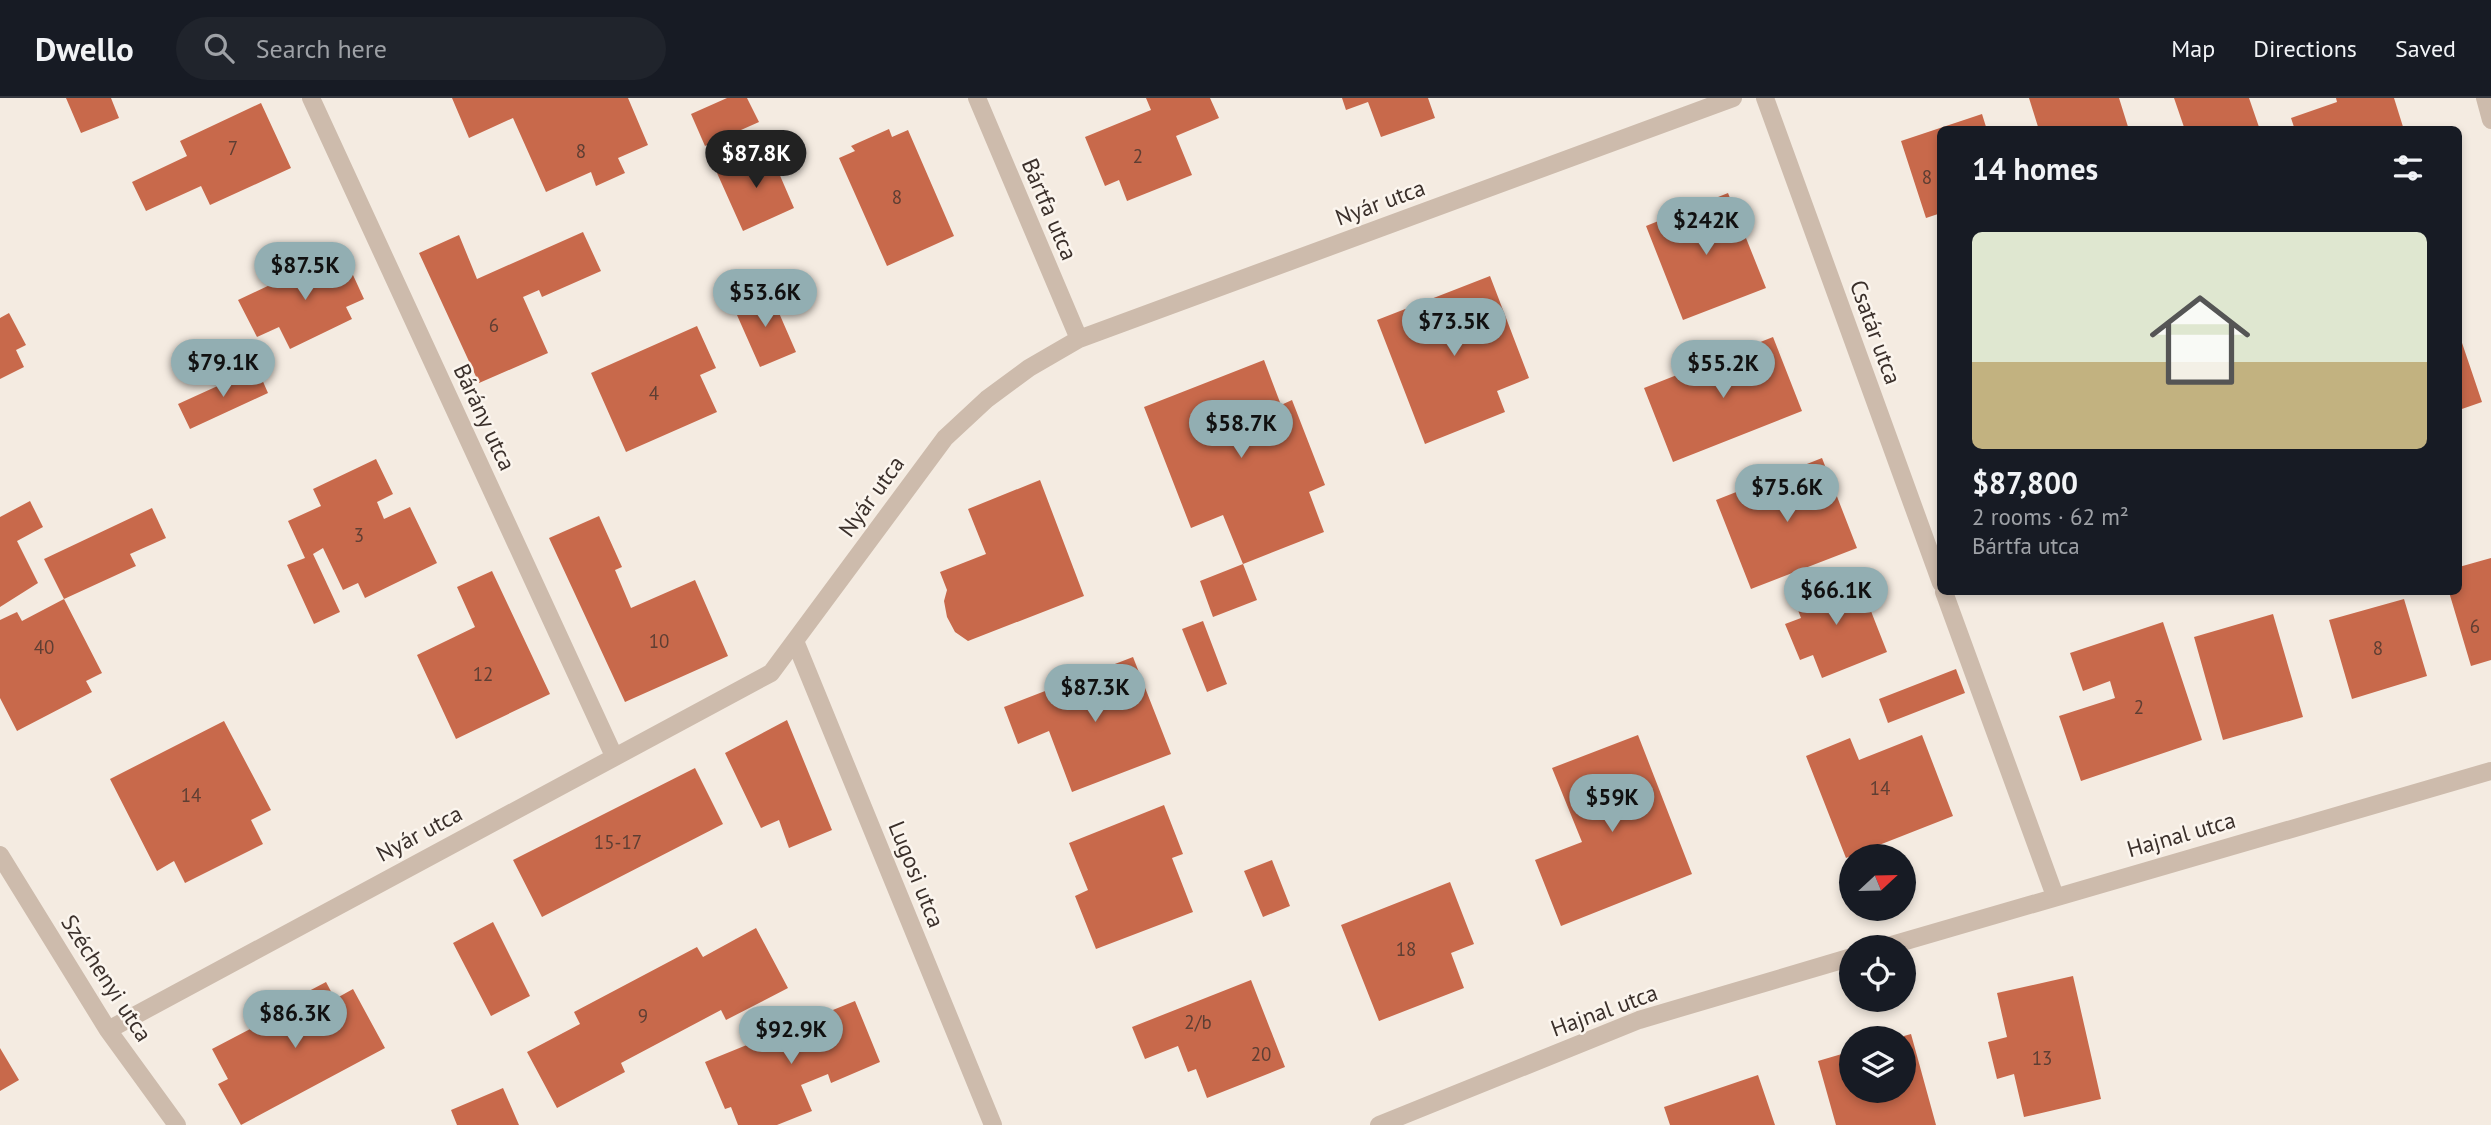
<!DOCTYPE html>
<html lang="en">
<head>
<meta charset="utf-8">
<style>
  :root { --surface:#171b24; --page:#20242c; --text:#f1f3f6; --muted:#9ea1a6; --line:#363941; --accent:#92aeb2 }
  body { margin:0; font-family:"PT Sans",sans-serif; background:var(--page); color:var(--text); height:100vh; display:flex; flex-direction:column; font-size:26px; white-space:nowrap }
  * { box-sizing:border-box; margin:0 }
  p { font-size:23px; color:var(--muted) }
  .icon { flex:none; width:38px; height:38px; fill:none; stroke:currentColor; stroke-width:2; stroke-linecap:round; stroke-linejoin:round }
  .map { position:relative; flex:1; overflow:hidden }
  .sheet { position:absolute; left:1937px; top:28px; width:525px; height:469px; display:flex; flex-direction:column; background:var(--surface); border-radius:10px; box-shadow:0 4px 10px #0003 }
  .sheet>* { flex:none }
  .needle { width:46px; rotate:68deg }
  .buttons { position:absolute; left:1839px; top:746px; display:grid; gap:14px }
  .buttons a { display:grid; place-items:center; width:77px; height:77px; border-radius:50%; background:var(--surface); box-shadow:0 4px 10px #0003; font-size:35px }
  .price { position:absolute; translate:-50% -60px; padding:0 16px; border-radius:24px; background:var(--accent); color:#111; font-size:23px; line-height:46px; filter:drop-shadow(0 2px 4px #0008) }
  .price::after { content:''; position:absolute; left:50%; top:42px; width:21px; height:16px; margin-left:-10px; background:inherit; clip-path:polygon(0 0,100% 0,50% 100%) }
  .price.active { background:#222; color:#fff }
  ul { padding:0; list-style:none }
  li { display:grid; align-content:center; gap:14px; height:371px; padding:0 35px }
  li+li { border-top:2px solid var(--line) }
  li span { display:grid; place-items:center; height:217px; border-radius:10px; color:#555 }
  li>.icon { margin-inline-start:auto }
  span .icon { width:126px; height:126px; fill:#fffc; stroke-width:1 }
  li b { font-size:30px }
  h2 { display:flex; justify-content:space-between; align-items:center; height:84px; padding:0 35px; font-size:30px }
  header { display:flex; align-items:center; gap:42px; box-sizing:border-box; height:98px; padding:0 35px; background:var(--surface); border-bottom:2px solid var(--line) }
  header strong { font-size:33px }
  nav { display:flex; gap:38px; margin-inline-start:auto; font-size:24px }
  .search { width:490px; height:63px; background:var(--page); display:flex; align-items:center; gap:18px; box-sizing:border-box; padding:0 24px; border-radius:38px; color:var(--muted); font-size:26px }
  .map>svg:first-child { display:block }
  .building { fill:#c8694b }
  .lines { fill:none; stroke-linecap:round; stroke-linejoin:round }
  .street { stroke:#cdbbac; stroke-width:18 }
  .labels { text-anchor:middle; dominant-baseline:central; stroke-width:5; stroke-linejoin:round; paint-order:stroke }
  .number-label { font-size:19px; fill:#5e3e33 }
  .street-label { font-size:23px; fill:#3b302b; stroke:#fbf5ee }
</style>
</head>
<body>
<header>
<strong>Dwello</strong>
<div class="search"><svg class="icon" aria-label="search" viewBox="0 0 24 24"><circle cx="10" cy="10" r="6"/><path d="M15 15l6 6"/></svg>Search here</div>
<nav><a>Map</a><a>Directions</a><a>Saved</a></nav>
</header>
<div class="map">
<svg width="2491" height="1027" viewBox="0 0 2491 1027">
  <rect width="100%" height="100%" fill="#f4ebe1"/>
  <!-- building -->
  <path class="building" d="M 66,0 L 111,0 L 119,20 L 81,35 Z
    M 452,0 L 628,0 L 648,47 L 618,60 L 625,75 L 596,88 L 591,74 L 546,94 L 513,20 L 469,40 Z
    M 727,0 L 747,0 L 759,24 L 705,48 L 691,16 Z
    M 1146,0 L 1210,0 L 1219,20 L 1176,38 L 1192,77 L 1127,103 L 1119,82 L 1105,88 L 1085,39 L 1151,12 Z
    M 1342,0 L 1428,0 L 1435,20 L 1381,39 L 1368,4 L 1346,12 Z
    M 2029,0 L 2119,0 L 2129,32 L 2039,32 Z
    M 2174,0 L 2249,0 L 2260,32 L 2185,32 Z
    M 2336,0 L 2394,0 L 2404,32 L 2295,32 L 2291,20 L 2337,4 Z
    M 261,5 L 291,70 L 210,107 L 201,88 L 146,113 L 132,84 L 187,58 L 180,43 Z
    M 1982,16 L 1987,32 L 1941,32 L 1941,115 L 1926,120 L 1901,43 Z
    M 889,31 L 892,39 L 908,32 L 954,138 L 887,168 L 839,60 L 855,53 L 851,48 Z
    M 769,52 L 794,110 L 743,133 L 717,75 Z
    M 1728,95 L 1766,190 L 1683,222 L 1646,128 Z
    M 583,134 L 601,173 L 542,199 L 539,192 L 523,199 L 548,255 L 479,285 L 419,155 L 459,137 L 477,181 Z
    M 342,153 L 364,201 L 346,209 L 352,221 L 290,251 L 279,229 L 257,239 L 238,202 Z
    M 1490,178 L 1529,280 L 1497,293 L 1505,314 L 1425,346 L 1377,222 Z
    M 769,192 L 796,254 L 760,269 L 733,208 Z
    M 9,215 L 26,247 L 16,252 L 24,269 L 0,281 L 0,220 Z
    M 697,228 L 716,270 L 700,277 L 717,314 L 626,354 L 591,275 Z
    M 2459,236 L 2482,304 L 2459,312 Z
    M 1773,239 L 1802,313 L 1673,364 L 1644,290 Z
    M 1264,262 L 1281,307 L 1292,302 L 1325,387 L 1309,394 L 1324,434 L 1243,466 L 1223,417 L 1191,430 L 1144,309 Z
    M 257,270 L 268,295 L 190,331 L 178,306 Z
    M 1822,360 L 1857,450 L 1751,491 L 1716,402 Z
    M 376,361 L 393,396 L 377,404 L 384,421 L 410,409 L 437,465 L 365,500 L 358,485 L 343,492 L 323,450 L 313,456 L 340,514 L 314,526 L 287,467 L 305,460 L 288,423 L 321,408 L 313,391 Z
    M 1040,382 L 1084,498 L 968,543 L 955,534 L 947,519 L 944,503 L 947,492 L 940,474 L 986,456 L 968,411 Z
    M 30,403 L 43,429 L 17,443 L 38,485 L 0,509 L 0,419 Z
    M 152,410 L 166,440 L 130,456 L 136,468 L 64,501 L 44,461 Z
    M 599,418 L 622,469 L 615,472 L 631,510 L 695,482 L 728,558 L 625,604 L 549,440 Z
    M 2491,460 L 2491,562 L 2471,568 L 2449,494 L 2459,494 L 2459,469 Z
    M 1243,466 L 1257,502 L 1213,519 L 1200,483 Z
    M 492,473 L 550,596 L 456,641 L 417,557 L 475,529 L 457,489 Z
    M 1856,475 L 1887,554 L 1822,580 L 1813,557 L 1800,562 L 1785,526 L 1801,520 L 1793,499 Z
    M 64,501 L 102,575 L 86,583 L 92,594 L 17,633 L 0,600 L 0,522 L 17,514 L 22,523 Z
    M 2404,501 L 2427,578 L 2352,601 L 2329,522 Z
    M 2273,516 L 2303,619 L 2223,642 L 2194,539 Z
    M 1203,523 L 1227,586 L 1207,594 L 1182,531 Z
    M 2163,524 L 2202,642 L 2081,683 L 2059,618 L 2115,600 L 2110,583 L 2083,593 L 2070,555 Z
    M 1133,559 L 1171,656 L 1072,694 L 1049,633 L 1018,646 L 1004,609 Z
    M 1956,571 L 1965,595 L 1888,625 L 1879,601 Z
    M 787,622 L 832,732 L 789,750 L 779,722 L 761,730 L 725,655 Z
    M 224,623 L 271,712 L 251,722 L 263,746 L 185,785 L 174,763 L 157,773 L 110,681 Z
    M 1638,637 L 1692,776 L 1561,828 L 1535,762 L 1582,744 L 1552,670 Z
    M 1922,637 L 1953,718 L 1846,760 L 1806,658 L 1850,640 L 1859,662 Z
    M 695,670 L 723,726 L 542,819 L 513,762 Z
    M 1164,707 L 1183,756 L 1172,760 L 1193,814 L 1096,851 L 1075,798 L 1088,792 L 1069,745 Z
    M 1272,762 L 1290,808 L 1263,819 L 1244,773 Z
    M 1450,784 L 1474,846 L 1451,855 L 1464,890 L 1379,923 L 1341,827 Z
    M 493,824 L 530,898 L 491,918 L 453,845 Z
    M 756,830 L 788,890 L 726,922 L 721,912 L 621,965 L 625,974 L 557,1010 L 527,954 L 580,926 L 574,914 L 697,849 L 703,859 Z
    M 2073,878 L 2101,1001 L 2024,1019 L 2014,976 L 1997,981 L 1988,944 L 2007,939 L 1997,895 Z
    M 1251,882 L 1285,969 L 1207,1000 L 1196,971 L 1188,974 L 1178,948 L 1145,961 L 1132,929 Z
    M 326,884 L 335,901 L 353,891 L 385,950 L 241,1027 L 218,986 L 228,981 L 212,951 L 254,929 L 250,924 Z
    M 855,903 L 880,964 L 831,985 L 828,976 L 801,987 L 812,1013 L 777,1027 L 738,1027 L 731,1009 L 725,1011 L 705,964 Z
    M 1911,936 L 1936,1027 L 1836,1027 L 1818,963 L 1852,953 L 1852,992 L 1904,992 L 1904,938 Z
    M 0,950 L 19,982 L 0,993 Z
    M 1758,977 L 1775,1027 L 1670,1027 L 1664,1009 Z
    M 503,990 L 519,1027 L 457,1027 L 451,1012 Z"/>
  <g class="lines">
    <!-- street -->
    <path class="street" d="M 311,0 L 614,658
      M 977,0 L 1079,241
      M 1765,0 L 1941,485
      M 2485,0 L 2491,22
      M 1944,494 L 2055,798
      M 795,543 L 993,1027
      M 0,757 L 108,932 L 177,1027
      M 1885,849 L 2491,673
      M 108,932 L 771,575 L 945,340 L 987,301 L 1029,270 L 1079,241 L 1733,0
      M 1379,1027 L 1639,922 L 1852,859"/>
  </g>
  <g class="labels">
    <!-- number labels -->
    <g class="number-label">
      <text x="233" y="50">7</text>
      <text x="581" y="53">8</text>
      <text x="1138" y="58">2</text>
      <text x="1927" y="79">8</text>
      <text x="897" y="99">8</text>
      <text x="494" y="227">6</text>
      <text x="654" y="295">4</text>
      <text x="359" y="437">3</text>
      <text x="2475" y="528">6</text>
      <text x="659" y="543">10</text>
      <text x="44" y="549">40</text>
      <text x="2378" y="550">8</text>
      <text x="483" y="576">12</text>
      <text x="2139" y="609">2</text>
      <text x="1880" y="690">14</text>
      <text x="191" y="697">14</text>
      <text x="618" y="744">15-17</text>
      <text x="1406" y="851">18</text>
      <text x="643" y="918">9</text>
      <text x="1198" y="924">2/b</text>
      <text x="1261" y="956">20</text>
      <text x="2042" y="960">13</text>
    </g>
    <!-- street labels -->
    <g class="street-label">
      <text transform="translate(1380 104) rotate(-20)">Nyár utca</text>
      <text transform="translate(1050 111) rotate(67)">Bártfa utca</text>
      <text transform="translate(1876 234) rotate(70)">Csatár utca</text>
      <text transform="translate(485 319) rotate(65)">Bárány utca</text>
      <text transform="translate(871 398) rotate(-54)">Nyár utca</text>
      <text transform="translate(419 735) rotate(-28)">Nyár utca</text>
      <text transform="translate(2181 736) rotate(-16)">Hajnal utca</text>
      <text transform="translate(917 776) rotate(68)">Lugosi utca</text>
      <text transform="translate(107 880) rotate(57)">Széchenyi utca</text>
      <text transform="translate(1604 912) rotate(-20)">Hajnal utca</text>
    </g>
  </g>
</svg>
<div class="buttons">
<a><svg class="needle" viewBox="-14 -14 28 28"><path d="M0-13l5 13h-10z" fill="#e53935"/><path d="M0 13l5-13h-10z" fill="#9ea1a6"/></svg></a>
<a><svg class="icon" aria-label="locate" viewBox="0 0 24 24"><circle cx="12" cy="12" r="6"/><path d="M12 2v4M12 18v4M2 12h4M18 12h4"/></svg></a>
<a><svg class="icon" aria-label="layers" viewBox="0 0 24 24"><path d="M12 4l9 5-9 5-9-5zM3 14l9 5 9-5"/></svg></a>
</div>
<b class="price active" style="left:756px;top:92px">$87.8K</b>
<b class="price" style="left:1706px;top:159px">$242K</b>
<b class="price" style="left:305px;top:204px">$87.5K</b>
<b class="price" style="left:765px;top:231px">$53.6K</b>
<b class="price" style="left:1454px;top:260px">$73.5K</b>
<b class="price" style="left:223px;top:301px">$79.1K</b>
<b class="price" style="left:1723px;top:302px">$55.2K</b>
<b class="price" style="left:1241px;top:362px">$58.7K</b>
<b class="price" style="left:1787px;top:426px">$75.6K</b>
<b class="price" style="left:1836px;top:529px">$66.1K</b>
<b class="price" style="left:1095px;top:626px">$87.3K</b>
<b class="price" style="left:1612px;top:736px">$59K</b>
<b class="price" style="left:295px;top:952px">$86.3K</b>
<b class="price" style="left:791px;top:968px">$92.9K</b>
<section class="sheet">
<h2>14 homes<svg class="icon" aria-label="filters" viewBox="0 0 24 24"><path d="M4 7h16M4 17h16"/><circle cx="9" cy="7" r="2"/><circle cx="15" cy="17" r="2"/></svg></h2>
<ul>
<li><span style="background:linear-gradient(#dfe7d0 60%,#c2b280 0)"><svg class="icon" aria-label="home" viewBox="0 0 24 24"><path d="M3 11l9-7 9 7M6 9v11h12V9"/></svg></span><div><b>$87,800</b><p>2 rooms · 62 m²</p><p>Bártfa utca</p></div></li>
</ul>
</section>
</div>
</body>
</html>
